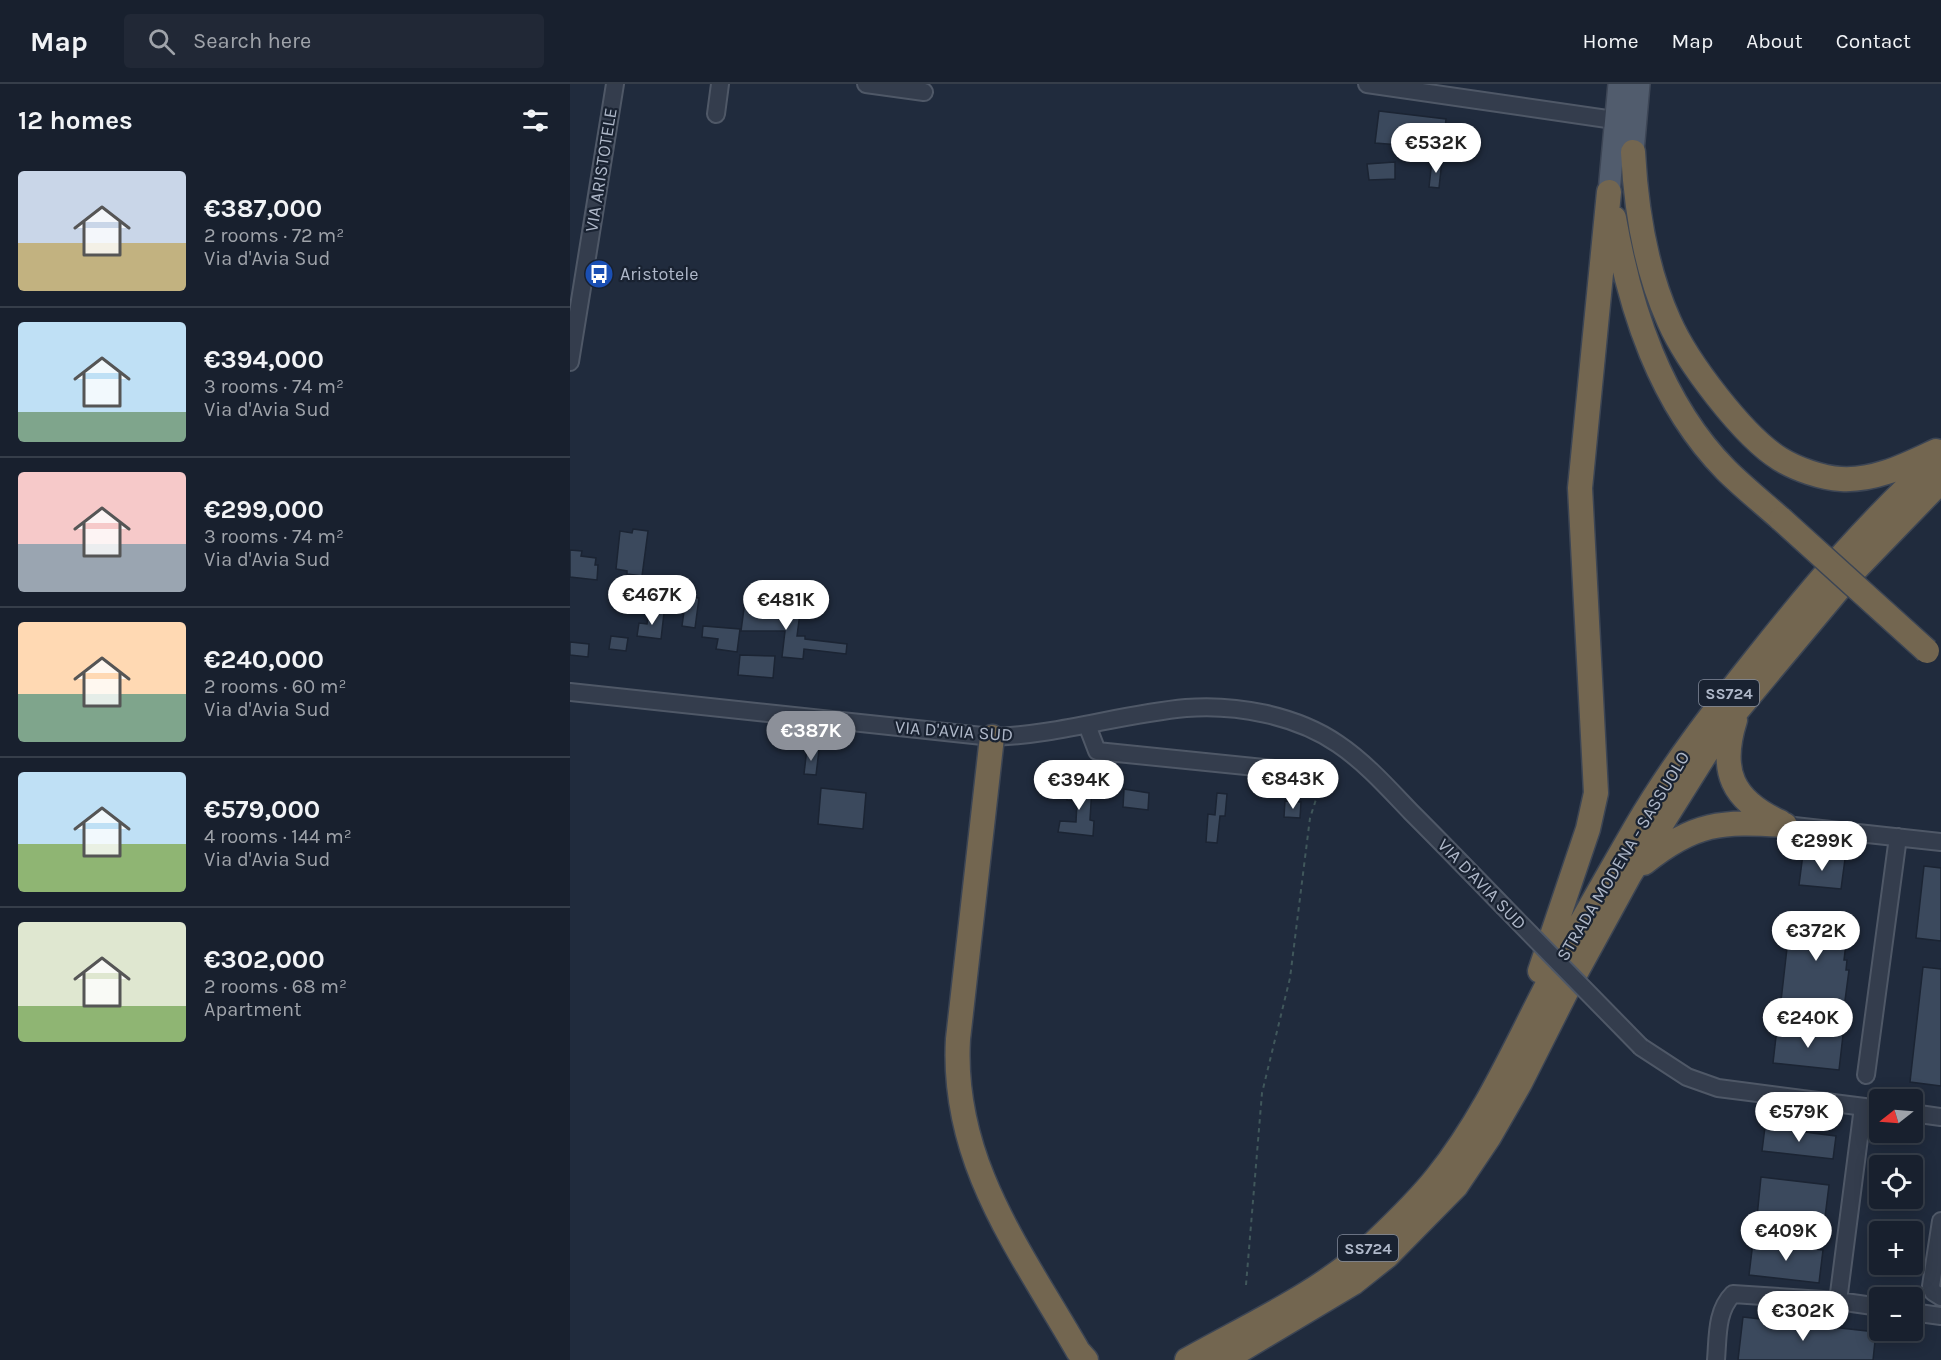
<!DOCTYPE html>
<html lang="en">
<head>
<meta charset="utf-8">
<style>
  :root { --surface:#18202e; --page:#212836; --text:#f1f3f6; --muted:#9fa3aa; --line:#363e4a; --accent:#8c9099 }
  body { margin:0; font-family:Karla,sans-serif; background:var(--page); color:var(--text); height:100vh; display:flex; flex-direction:column; font-size:22px; white-space:nowrap }
  * { box-sizing:border-box; margin:0 }
  p { font-size:20px; color:var(--muted) }
  .icon { flex:none; width:33px; height:33px; fill:none; stroke:currentColor; stroke-width:2; stroke-linecap:round; stroke-linejoin:round }
  .map { position:relative; flex:1; overflow:hidden }
  .drawer { display:flex; flex-direction:column; background:var(--surface); width:570px }
  .drawer>* { flex:none }
  .needle { width:39px; rotate:253deg }
  .fabs { position:absolute; left:1299px; top:1005px; display:grid; gap:12px }
  .fabs a { display:grid; place-items:center; width:54px; height:54px; border-radius:6px; background:var(--surface); box-shadow:0 3px 15px #0003,0 0 0 2px var(--line); font-size:30px }
  .price { position:absolute; translate:-50% -51px; padding:0 14px; border-radius:21px; background:#fff; color:#222; font-size:20px; line-height:39px; filter:drop-shadow(0 2px 3px #0008) }
  .price::after { content:''; position:absolute; left:50%; top:36px; width:18px; height:14px; margin-left:-9px; background:inherit; clip-path:polygon(0 0,100% 0,50% 100%) }
  .price.current { background:var(--accent); color:#fff }
  ul { padding:0; list-style:none }
  li { display:flex; align-items:center; gap:18px; height:150px; padding:0 18px }
  li+li { border-top:2px solid var(--line) }
  li span { display:grid; place-items:center; flex:none; width:168px; height:120px; border-radius:6px; color:#555 }
  li>.icon { margin-inline-start:auto }
  span .icon { width:72px; height:72px; fill:#fffc; stroke-width:1 }
  li b { font-size:26px }
  h2 { display:flex; justify-content:space-between; align-items:center; height:72px; padding:0 18px; font-size:26px }
  header { display:flex; align-items:center; gap:36px; box-sizing:border-box; height:84px; padding:0 30px; background:var(--surface); border-bottom:2px solid var(--line) }
  header strong { font-size:28px }
  nav { display:flex; gap:33px; margin-inline-start:auto; font-size:21px }
  .search { width:420px; height:54px; background:var(--page); display:flex; align-items:center; gap:15px; box-sizing:border-box; padding:0 21px; border-radius:6px; color:var(--muted); font-size:22px }
  main { display:flex; flex:1; min-height:0 }
  .map>svg:first-child { display:block }
  .building { fill:#3b495d; stroke:#1b2433; stroke-width:1.5 }
  .lines { fill:none; stroke-linecap:round; stroke-linejoin:round }
  .minor-casing { stroke:#4f5867; stroke-width:20 }
  .major-casing { stroke:#3d4656; stroke-width:24 }
  .highway-casing { stroke:#3c4554; stroke-width:27 }
  .path { stroke:#40575b; stroke-width:2; stroke-dasharray:4.5 4.5; stroke-linecap:butt }
  .minor { stroke:#343d4d; stroke-width:16 }
  .major { stroke:#515c6d; stroke-width:21 }
  .highway { stroke:#736650; stroke-width:24 }
  .minor-bridge-casing { stroke:#4f5867; stroke-width:20; stroke-linecap:butt }
  .highway-bridge-casing { stroke:#3c4554; stroke-width:27; stroke-linecap:butt }
  .minor-bridge { stroke:#343d4d; stroke-width:16 }
  .highway-bridge { stroke:#736650; stroke-width:24 }
  .labels { text-anchor:middle; dominant-baseline:central; stroke-width:4.5; stroke-linejoin:round; paint-order:stroke }
  .shield { fill:#192231; stroke:#828b9b; stroke-width:1.5 }
  .shield-label { font-size:16px; font-weight:bold; fill:#afb8c9 }
  .street-label { font-size:18px; fill:#afb8c9; stroke:#192231 }
  .poi-label { font-size:18px; fill:#afb8c9; stroke:#192231; text-anchor:start }
</style>
</head>
<body>
<header>
<strong>Map</strong>
<div class="search"><svg class="icon" aria-label="search" viewBox="0 0 24 24"><circle cx="10" cy="10" r="6"/><path d="M15 15l6 6"/></svg>Search here</div>
<nav><a>Home</a><a>Map</a><a>About</a><a>Contact</a></nav>
</header>
<main>
<section class="drawer">
<h2>12 homes<svg class="icon" aria-label="filters" viewBox="0 0 24 24"><path d="M4 7h16M4 17h16"/><circle cx="9" cy="7" r="2"/><circle cx="15" cy="17" r="2"/></svg></h2>
<ul>
<li><span style="background:linear-gradient(#c9d6e8 60%,#c2b280 0)"><svg class="icon" aria-label="home" viewBox="0 0 24 24"><path d="M3 11l9-7 9 7M6 9v11h12V9"/></svg></span><div><b>€387,000</b><p>2 rooms · 72 m²</p><p>Via d'Avia Sud</p></div></li>
<li><span style="background:linear-gradient(#bfe0f5 75%,#7fa58c 0)"><svg class="icon" aria-label="home" viewBox="0 0 24 24"><path d="M3 11l9-7 9 7M6 9v11h12V9"/></svg></span><div><b>€394,000</b><p>3 rooms · 74 m²</p><p>Via d'Avia Sud</p></div></li>
<li><span style="background:linear-gradient(#f6c9c9 60%,#9aa5b1 0)"><svg class="icon" aria-label="home" viewBox="0 0 24 24"><path d="M3 11l9-7 9 7M6 9v11h12V9"/></svg></span><div><b>€299,000</b><p>3 rooms · 74 m²</p><p>Via d'Avia Sud</p></div></li>
<li><span style="background:linear-gradient(#ffd9b3 60%,#7fa58c 0)"><svg class="icon" aria-label="home" viewBox="0 0 24 24"><path d="M3 11l9-7 9 7M6 9v11h12V9"/></svg></span><div><b>€240,000</b><p>2 rooms · 60 m²</p><p>Via d'Avia Sud</p></div></li>
<li><span style="background:linear-gradient(#bfe0f5 60%,#8fb573 0)"><svg class="icon" aria-label="home" viewBox="0 0 24 24"><path d="M3 11l9-7 9 7M6 9v11h12V9"/></svg></span><div><b>€579,000</b><p>4 rooms · 144 m²</p><p>Via d'Avia Sud</p></div></li>
<li><span style="background:linear-gradient(#dfe7d0 70%,#8fb573 0)"><svg class="icon" aria-label="home" viewBox="0 0 24 24"><path d="M3 11l9-7 9 7M6 9v11h12V9"/></svg></span><div><b>€302,000</b><p>2 rooms · 68 m²</p><p>Apartment</p></div></li>
</ul>
</section>
<div class="map">
<svg width="1371" height="1276" viewBox="0 0 1371 1276">
  <rect width="100%" height="100%" fill="#202b3d"/>
  <!-- building -->
  <path class="building" d="M 809,27 L 876,35 L 873,65 L 863,64 L 864,53 L 831,49 L 830,61 L 805,59 Z
    M 862,76 L 872,76 L 869,104 L 859,103 Z
    M 825,78 L 825,95 L 799,96 L 797,80 Z
    M 63,445 L 78,447 L 72,492 L 57,490 L 57,487 L 46,485 L 50,447 L 62,449 Z
    M 0,466 L 12,467 L 11,472 L 26,474 L 25,481 L 28,481 L 27,496 L 0,493 Z
    M 116,513 L 129,514 L 125,544 L 112,542 Z
    M 175,517 L 188,518 L 187,527 L 230,529 L 227,552 L 235,552 L 235,555 L 277,560 L 276,570 L 234,565 L 233,575 L 212,573 L 215,547 L 171,547 Z
    M 79,527 L 94,529 L 91,555 L 67,552 L 69,539 L 77,540 Z
    M 133,542 L 170,545 L 167,568 L 146,565 L 148,555 L 132,553 Z
    M 41,552 L 58,554 L 56,567 L 39,565 Z
    M 0,558 L 19,560 L 18,573 L 0,571 Z
    M 170,571 L 205,572 L 203,594 L 168,591 Z
    M 237,664 L 249,666 L 246,691 L 234,690 Z
    M 498,698 L 508,699 L 508,702 L 522,703 L 520,736 L 524,737 L 523,752 L 488,748 L 490,737 L 506,738 L 507,717 L 497,716 Z
    M 251,704 L 296,709 L 293,745 L 248,740 Z
    M 554,705 L 579,709 L 578,726 L 553,723 Z
    M 647,709 L 657,710 L 655,732 L 650,732 L 647,759 L 636,758 L 638,730 L 645,731 Z
    M 715,717 L 731,718 L 730,734 L 714,733 Z
    M 1233,770 L 1275,775 L 1271,805 L 1229,801 Z
    M 1354,782 L 1371,784 L 1371,857 L 1346,854 Z
    M 1221,829 L 1264,834 L 1264,840 L 1274,841 L 1273,851 L 1277,851 L 1274,876 L 1277,876 L 1276,886 L 1279,886 L 1274,924 L 1211,917 Z
    M 1353,883 L 1371,885 L 1371,1002 L 1340,998 Z
    M 1207,944 L 1273,951 L 1269,986 L 1203,979 Z
    M 1195,1043 L 1266,1052 L 1263,1075 L 1192,1067 Z
    M 1191,1093 L 1259,1101 L 1254,1141 L 1187,1133 Z
    M 1183,1158 L 1253,1166 L 1249,1199 L 1179,1191 Z
    M 1173,1233 L 1306,1248 L 1303,1276 L 1168,1276 Z"/>
  <g class="lines">
    <!-- minor casing -->
    <g class="minor-casing">
      <path id="minor" d="M 296,0 L 354,8
        M 797,0 L 1044,36
        M 146,30 L 150,0
        M 0,278 L 45,0
        M 0,608 L 422,653 C 488,651 551,630 616,624 C 665,620 726,631 768,660 C 796,679 818,704 841,728 C 872,759 903,791 933,822
        M 517,641 L 527,667 L 754,690
        M 1215,741 L 1371,758
        M 1071,963 L 1117,993 L 1148,1004 L 1310,1025
        M 1296,991 L 1328,753
        M 1342,1029 L 1371,1033
        M 1371,1137 L 1361,1202 L 1363,1208 L 1371,1213
        M 1268,1217 L 1293,1023
        M 1342,1228 L 1371,1232
        M 1146,1276 C 1148,1253 1146,1227 1163,1210 L 1268,1217 L 1310,1223"/>
    </g>
    <!-- major casing -->
    <g class="major-casing">
      <path id="major" d="M 1063,68 L 1069,0
        M 1039,108 L 1049,0"/>
    </g>
    <!-- highway casing -->
    <g class="highway-casing">
      <path id="highway" d="M 1063,68 C 1066,125 1075,184 1099,237 C 1117,278 1173,352 1210,375 C 1226,385 1252,394 1271,395 C 1305,397 1336,381 1366,367
        M 1044,134 C 1060,225 1090,319 1156,386 C 1173,403 1193,419 1211,435
        M 1165,636 C 1149,687 1162,716 1210,738
        M 422,653 L 388,955 C 381,1077 450,1166 508,1267 L 516,1276
        M 1074,779 C 1125,738 1151,737 1215,741
        M 970,887 L 1018,745 L 1026,709 L 1010,404 L 1039,108
        M 617,1276 C 679,1241 753,1208 805,1158 C 826,1138 849,1116 867,1093 C 919,1028 950,951 989,879 C 1014,833 1040,788 1066,743 C 1101,683 1142,630 1185,576 C 1242,504 1302,433 1371,372
        M 654,1276 L 783,1199 L 817,1172 L 886,1102 L 919,1053 L 950,999 L 1003,894 L 1060,790 L 1136,669 L 1169,624 L 1281,490 L 1371,397"/>
    </g>
    <!-- path -->
    <path class="path" d="M 676,1201 L 692,1009 L 720,894 L 740,734 L 750,703"/>
    <!-- minor -->
    <use href="#minor" class="minor"/>
    <!-- major -->
    <use href="#major" class="major"/>
    <!-- highway -->
    <use href="#highway" class="highway"/>
    <!-- minor-bridge casing -->
    <g class="minor-bridge-casing">
      <path id="minor-bridge" d="M 933,822 L 1071,963"/>
    </g>
    <!-- highway-bridge casing -->
    <g class="highway-bridge-casing">
      <path id="highway-bridge" d="M 1211,435 L 1357,567"/>
    </g>
    <!-- minor-bridge -->
    <use href="#minor-bridge" class="minor-bridge"/>
    <!-- highway-bridge -->
    <use href="#highway-bridge" class="highway-bridge"/>
  </g>
  <!-- icons -->
  <defs>
    <g id="bus-disc" transform="scale(1.5)"><circle r="9.5" fill="#1a4fb4" stroke="#192231"/><path d="M-5-6H5V4H4V6H2V4H-2V6H-4V4H-5ZM-3.5-4V0h7V-4ZM-3.5 1.2v1.5H-2V1.2ZM2 1.2v1.5H3.5V1.2Z" fill="#fff"/></g>
  </defs>
  <g fill-rule="evenodd">
    <use href="#bus-disc" x="29" y="190"/>
  </g>
  <g class="labels">
    <!-- shield labels -->
    <g class="shield">
      <rect x="1129" y="596" width="60" height="26" rx="4.5"/>
      <rect x="768" y="1151" width="60" height="26" rx="4.5"/>
    </g>
    <g class="shield-label">
      <text x="1159" y="609">SS724</text>
      <text x="798" y="1164">SS724</text>
    </g>
    <!-- street labels -->
    <g class="street-label">
      <text transform="translate(31 86) rotate(-81)">VIA ARISTOTELE</text>
      <text transform="translate(384 647) rotate(4)">VIA D'AVIA SUD</text>
      <text transform="translate(1053 772) rotate(-59)">STRADA MODENA - SASSUOLO</text>
      <text transform="translate(912 800) rotate(46)">VIA D'AVIA SUD</text>
    </g>
    <!-- poi labels -->
    <g class="poi-label">
      <text x="50" y="190">Aristotele</text>
    </g>
  </g>
</svg>
<div class="fabs">
<a><svg class="needle" viewBox="-14 -14 28 28"><path d="M0-13l5 13h-10z" fill="#e53935"/><path d="M0 13l5-13h-10z" fill="#9fa3aa"/></svg></a>
<a><svg class="icon" aria-label="locate" viewBox="0 0 24 24"><circle cx="12" cy="12" r="6"/><path d="M12 2v4M12 18v4M2 12h4M18 12h4"/></svg></a>
<a>+</a>
<a>−</a>
</div>
<b class="price" style="left:866px;top:90px">€532K</b>
<b class="price" style="left:82px;top:542px">€467K</b>
<b class="price" style="left:216px;top:547px">€481K</b>
<b class="price current" style="left:241px;top:678px">€387K</b>
<b class="price" style="left:723px;top:726px">€843K</b>
<b class="price" style="left:509px;top:727px">€394K</b>
<b class="price" style="left:1252px;top:788px">€299K</b>
<b class="price" style="left:1246px;top:878px">€372K</b>
<b class="price" style="left:1238px;top:965px">€240K</b>
<b class="price" style="left:1229px;top:1059px">€579K</b>
<b class="price" style="left:1216px;top:1178px">€409K</b>
<b class="price" style="left:1233px;top:1258px">€302K</b>
</div>
</main>
</body>
</html>
